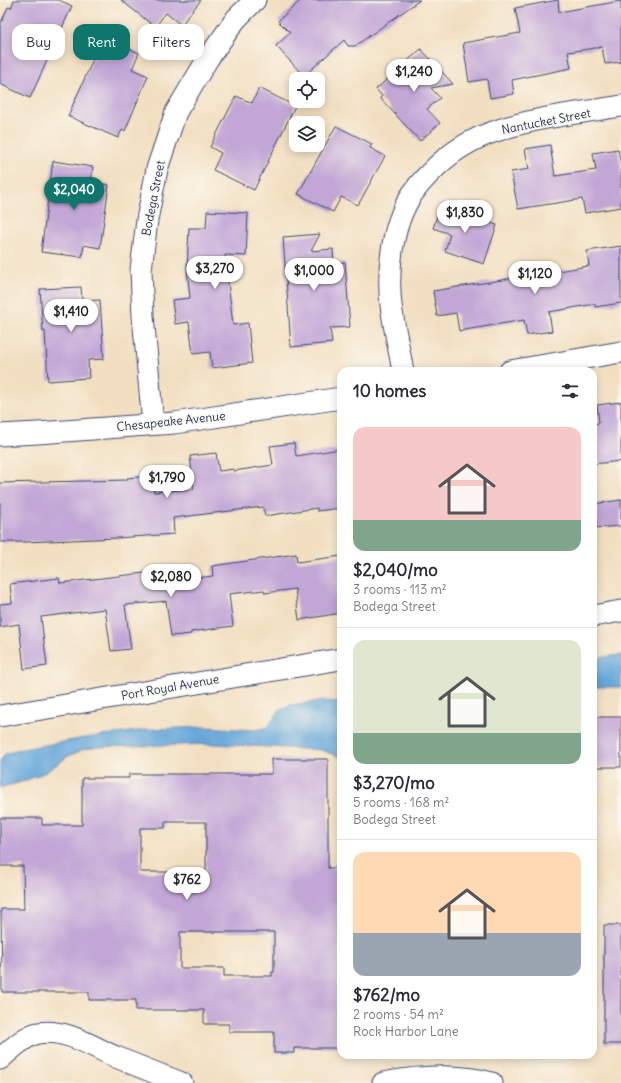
<!DOCTYPE html>
<html lang="en">
<head>
<meta charset="utf-8">
<style>
  :root { --surface:#fff; --page:#f2f2f3; --text:#2b2b33; --muted:#7c7c81; --line:#e1e1e2; --accent:#0f766e }
  body { margin:0; font-family:Delius,sans-serif; background:var(--page); color:var(--text); height:100vh; display:flex; flex-direction:column; font-size:15px; white-space:nowrap }
  * { box-sizing:border-box; margin:0 }
  p { font-size:13px; color:var(--muted) }
  .icon { flex:none; width:22px; height:22px; fill:none; stroke:currentColor; stroke-width:2; stroke-linecap:round; stroke-linejoin:round }
  .map { position:relative; flex:1; overflow:hidden }
  .sheet { position:absolute; left:337px; top:367px; width:260px; height:692px; display:flex; flex-direction:column; background:var(--surface); border-radius:12px; box-shadow:0 2px 10px #0003 }
  .sheet>* { flex:none }
  .banner { position:absolute; left:12px; top:24px; width:265px; height:36px; display:flex; gap:8px }
  .buttons { position:absolute; left:289px; top:72px; display:grid; gap:8px }
  .buttons a { display:grid; place-items:center; width:36px; height:36px; border-radius:8px; background:var(--surface); box-shadow:0 2px 10px #0003; font-size:20px }
  .price { position:absolute; translate:-50% -34px; padding:0 9px; border-radius:14px; background:#fff; color:#222; font-size:13px; line-height:26px; filter:drop-shadow(0 1px 2px #0008) }
  .price::after { content:''; position:absolute; left:50%; top:24px; width:12px; height:9px; margin-left:-6px; background:inherit; clip-path:polygon(0 0,100% 0,50% 100%) }
  .price.on { background:var(--accent); color:#fff }
  ul { padding:0; list-style:none }
  li { display:grid; align-content:center; gap:8px; height:212px; padding:0 16px }
  li+li { border-top:1px solid var(--line) }
  li span { display:grid; place-items:center; height:124px; border-radius:12px; color:#555 }
  li>.icon { margin-inline-start:auto }
  span .icon { width:72px; height:72px; fill:#fffc; stroke-width:1 }
  li b { font-size:17px }
  h2 { display:flex; justify-content:space-between; align-items:center; height:48px; padding:0 16px; font-size:17px }
  .tag { padding:0 14px; border-radius:12px; background:var(--surface); box-shadow:0 2px 10px #0003; font-size:14px; line-height:36px }
  .tag.on { background:var(--accent); color:#fff }
  .map>svg:first-child { display:block }
  .water { fill:#65a6d9; stroke:#406a9c }
  .building { fill:#c1a6d6; fill-rule:evenodd }
  .lines { fill:none; stroke-linecap:round; stroke-linejoin:round }
  .minor-casing { stroke:#3b496d; stroke-width:23 }
  .minor { stroke:#fff; stroke-width:21 }
  .labels { text-anchor:middle; dominant-baseline:central; stroke-width:3; stroke-linejoin:round; paint-order:stroke }
  .street-label { font-size:12px; fill:#1b2f5e; stroke:#fbf7ec }
</style>
</head>
<body>
<div class="map">
<svg width="621" height="1083" viewBox="0 0 621 1083">
  <rect width="100%" height="100%" fill="#fbf7ec"/>
  <filter id="ink" filterUnits="userSpaceOnUse"><feTurbulence type="fractalNoise" baseFrequency=".025" numOctaves="2"/><feDisplacementMap in="SourceGraphic" scale="8" xChannelSelector="R" yChannelSelector="G"/><feConvolveMatrix kernelMatrix="1 2 1 2 8 2 1 2 1" color-interpolation-filters="sRGB"/></filter>
  <filter id="wash" filterUnits="userSpaceOnUse"><feTurbulence type="fractalNoise" baseFrequency=".012" numOctaves="4" result="noise"/><feDisplacementMap in="SourceGraphic" scale="16" xChannelSelector="R" yChannelSelector="G"/><feGaussianBlur stdDeviation="0.9" result="paint"/><feColorMatrix in="noise" values="0 0 0 0 0 0 0 0 0 0 0 0 0 0 0 0 0 1.4 0 .05"/><feComposite in="paint" operator="in"/></filter>
  <g filter="url(#wash)">
    <rect width="100%" height="100%" fill="#f2dfc1"/>
    <!-- water -->
    <path class="water" d="M 621,655 L 621,687 L 593,687 L 593,658 Z
      M 322,701 L 341,702 L 341,757 L 321,750 L 215,744 L 100,747 L 84,749 L 67,757 L 46,772 L 25,781 L 0,788 L 0,761 L 5,754 L 16,750 L 85,738 L 153,729 L 206,727 L 255,730 L 268,727 L 280,709 L 291,705 Z"/>
    <g id="blocks">
      <!-- building -->
      <path class="building" d="M 14,0 L 59,0 L 72,6 L 30,98 L 0,84 L 0,25 L 8,7 L 11,8 Z
        M 121,0 L 201,0 L 181,25 L 166,13 L 155,27 Z
        M 301,0 L 420,0 L 355,46 L 348,46 L 344,40 L 304,76 L 276,46 L 290,33 L 278,21 Z
        M 558,0 L 559,12 L 621,1 L 621,62 L 605,64 L 602,47 L 568,52 L 571,68 L 512,80 L 514,94 L 490,98 L 487,79 L 469,82 L 463,43 L 520,33 L 515,8 Z
        M 103,37 L 139,53 L 132,69 L 148,76 L 125,131 L 122,130 L 118,138 L 68,116 Z
        M 421,49 L 453,84 L 431,88 L 440,98 L 427,109 L 440,123 L 420,141 L 380,98 L 382,96 L 376,89 Z
        M 259,88 L 295,106 L 254,190 L 213,170 L 221,153 L 210,147 L 236,96 L 252,103 Z
        M 336,126 L 372,144 L 370,148 L 385,156 L 358,205 L 341,197 L 333,212 L 298,194 Z
        M 550,145 L 555,176 L 596,170 L 593,153 L 618,149 L 621,165 L 621,207 L 585,213 L 582,199 L 518,209 L 511,172 L 529,169 L 525,149 Z
        M 53,161 L 93,167 L 91,182 L 109,185 L 100,248 L 84,245 L 82,257 L 41,252 Z
        M 441,204 L 460,210 L 459,213 L 497,225 L 484,264 L 445,251 L 450,234 L 433,228 Z
        M 207,211 L 248,213 L 246,256 L 225,255 L 233,325 L 248,323 L 252,363 L 212,368 L 210,352 L 193,354 L 189,322 L 175,324 L 172,300 L 190,298 L 187,268 L 189,228 L 206,228 Z
        M 320,234 L 311,251 L 333,249 L 334,264 L 345,262 L 350,327 L 330,328 L 332,343 L 291,347 L 283,237 Z
        M 621,246 L 621,303 L 595,307 L 595,304 L 549,312 L 552,331 L 527,335 L 524,320 L 459,331 L 456,313 L 437,316 L 433,291 L 589,266 L 587,251 Z
        M 81,287 L 82,301 L 100,300 L 104,359 L 88,360 L 89,378 L 48,381 L 45,331 L 43,332 L 40,289 Z
        M 621,402 L 621,461 L 593,464 L 593,424 L 599,423 L 597,405 Z
        M 294,443 L 296,456 L 341,449 L 341,508 L 317,511 L 317,508 L 265,516 L 263,507 L 173,518 L 174,534 L 117,538 L 26,542 L 0,542 L 0,483 L 127,480 L 127,478 L 153,476 L 154,492 L 194,489 L 190,456 L 216,453 L 219,471 L 234,469 L 234,471 L 273,465 L 270,446 Z
        M 621,500 L 621,526 L 593,528 L 593,504 Z
        M 296,554 L 297,562 L 341,556 L 341,613 L 299,620 L 295,589 L 265,593 L 264,590 L 229,594 L 233,626 L 191,632 L 191,634 L 171,636 L 166,601 L 125,605 L 131,649 L 111,651 L 105,609 L 41,617 L 47,666 L 24,669 L 19,624 L 0,627 L 0,604 L 12,603 L 10,584 L 59,578 L 60,583 L 169,570 L 170,581 L 213,576 L 212,566 Z
        M 594,717 L 621,717 L 621,767 L 594,767 Z
        M 272,759 L 328,759 L 328,868 L 341,868 L 341,1048 L 294,1048 L 294,1053 L 274,1053 L 274,1032 L 229,1032 L 229,1024 L 204,1024 L 204,1010 L 136,1010 L 136,1000 L 89,1000 L 89,992 L 2,992 L 1,909 L 24,909 L 23,866 L 0,866 L 0,818 L 42,818 L 42,825 L 82,825 L 82,778 L 129,778 L 129,774 L 272,774 ZM 165,822 L 206,822 L 206,872 L 140,872 L 140,828 L 165,828 ZM 180,932 L 274,932 L 274,972 L 272,972 L 272,976 L 224,976 L 224,968 L 180,968 Z
        M 604,925 L 621,925 L 621,1044 L 604,1044 Z"/>
    </g>
  </g>
  <g filter="url(#ink)">
    <use href="#blocks" fill-opacity="0" stroke="#3b496d" stroke-width="1"/>
    <g class="lines">
      <!-- minor casing -->
      <g class="minor-casing">
        <path id="minor" d="M 403,371 C 399,349 394,327 391,305 C 387,268 392,219 416,189 C 420,183 425,178 430,173 C 449,153 473,138 499,130 C 538,117 580,113 621,106
          M 510,371 L 621,352
          M 153,424 L 143,316 L 141,270 L 147,220 L 157,169 L 176,112 L 207,60 L 236,19 L 255,0
          M 0,435 L 38,433 L 174,423 L 341,398
          M 593,616 L 621,611
          M 0,716 L 341,659
          M 0,1059 C 11,1050 24,1036 38,1033 C 65,1028 93,1047 116,1057 C 138,1066 160,1075 182,1083
          M 383,1083 C 419,1076 457,1073 492,1083"/>
      </g>
      <!-- minor -->
      <use href="#minor" class="minor"/>
    </g>
  </g>
  <g class="labels">
    <!-- street labels -->
    <g class="street-label">
      <text transform="translate(546 121) rotate(-11)">Nantucket Street</text>
      <text transform="translate(153 198) rotate(-79)">Bodega Street</text>
      <text transform="translate(171 421) rotate(-6)">Chesapeake Avenue</text>
      <text transform="translate(170 687) rotate(-10)">Port Royal Avenue</text>
    </g>
  </g>
</svg>
<div class="buttons">
<a><svg class="icon" aria-label="locate" viewBox="0 0 24 24"><circle cx="12" cy="12" r="6"/><path d="M12 2v4M12 18v4M2 12h4M18 12h4"/></svg></a>
<a><svg class="icon" aria-label="layers" viewBox="0 0 24 24"><path d="M12 4l9 5-9 5-9-5zM3 14l9 5 9-5"/></svg></a>
</div>
<b class="price" style="left:414px;top:93px">$1,240</b>
<b class="price on" style="left:74px;top:211px">$2,040</b>
<b class="price" style="left:465px;top:234px">$1,830</b>
<b class="price" style="left:215px;top:290px">$3,270</b>
<b class="price" style="left:314px;top:292px">$1,000</b>
<b class="price" style="left:535px;top:295px">$1,120</b>
<b class="price" style="left:71px;top:333px">$1,410</b>
<b class="price" style="left:167px;top:499px">$1,790</b>
<b class="price" style="left:171px;top:598px">$2,080</b>
<b class="price" style="left:187px;top:901px">$762</b>
<div class="banner">
<a class="tag">Buy</a>
<a class="tag on">Rent</a>
<a class="tag">Filters</a>
</div>
<section class="sheet">
<h2>10 homes<svg class="icon" aria-label="filters" viewBox="0 0 24 24"><path d="M4 7h16M4 17h16"/><circle cx="9" cy="7" r="2"/><circle cx="15" cy="17" r="2"/></svg></h2>
<ul>
<li><span style="background:linear-gradient(#f6c9c9 75%,#7fa58c 0)"><svg class="icon" aria-label="home" viewBox="0 0 24 24"><path d="M3 11l9-7 9 7M6 9v11h12V9"/></svg></span><div><b>$2,040/mo</b><p>3 rooms · 113 m²</p><p>Bodega Street</p></div></li>
<li><span style="background:linear-gradient(#dfe7d0 75%,#7fa58c 0)"><svg class="icon" aria-label="home" viewBox="0 0 24 24"><path d="M3 11l9-7 9 7M6 9v11h12V9"/></svg></span><div><b>$3,270/mo</b><p>5 rooms · 168 m²</p><p>Bodega Street</p></div></li>
<li><span style="background:linear-gradient(#ffd9b3 65%,#9aa5b1 0)"><svg class="icon" aria-label="home" viewBox="0 0 24 24"><path d="M3 11l9-7 9 7M6 9v11h12V9"/></svg></span><div><b>$762/mo</b><p>2 rooms · 54 m²</p><p>Rock Harbor Lane</p></div></li>
</ul>
</section>
</div>
</body>
</html>
